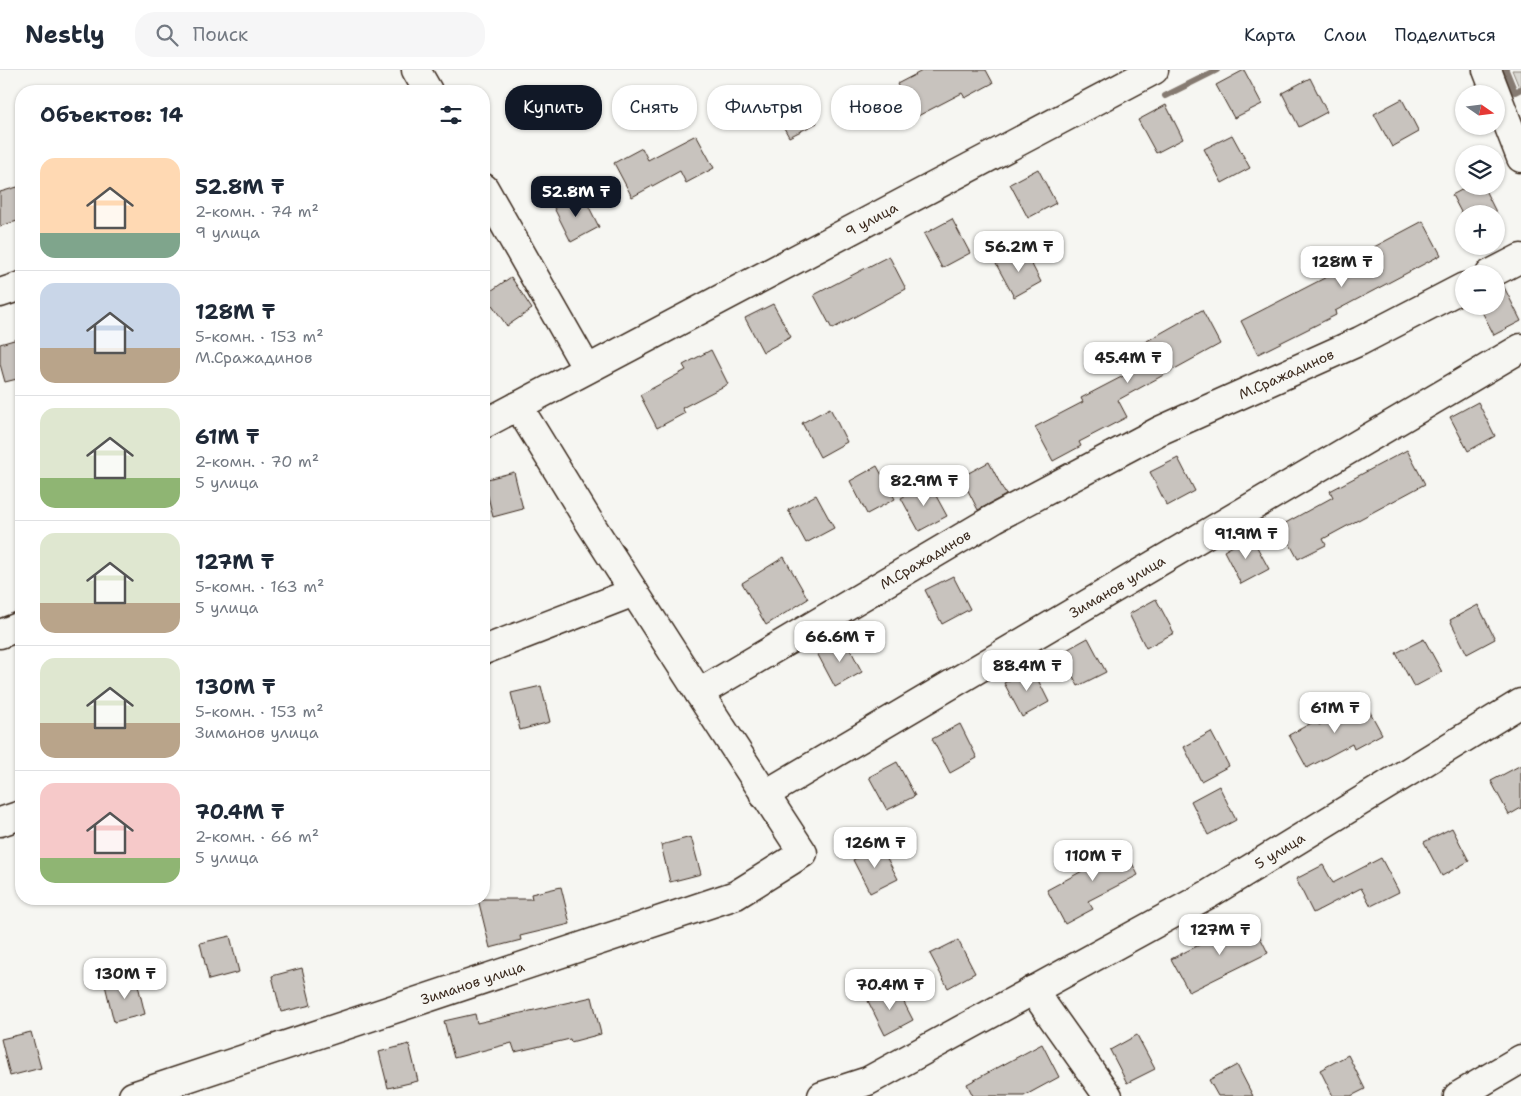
<!DOCTYPE html>
<html lang="ru">
<head>
<meta charset="utf-8">
<style>
  :root { --surface:#fff; --page:#f6f6f7; --text:#1f2937; --muted:#747a83; --line:#e0e1e3; --accent:#111827 }
  body { margin:0; font-family:"Shantell Sans",sans-serif; background:var(--page); color:var(--text); height:100vh; display:flex; flex-direction:column; font-size:19px; white-space:nowrap }
  * { box-sizing:border-box; margin:0 }
  p { font-size:16px; color:var(--muted) }
  .icon { flex:none; width:28px; height:28px; fill:none; stroke:currentColor; stroke-width:2; stroke-linecap:round; stroke-linejoin:round }
  .map { position:relative; flex:1; overflow:hidden }
  .details { position:absolute; left:15px; top:15px; width:475px; height:820px; display:flex; flex-direction:column; background:var(--surface); border-radius:20px; box-shadow:0 1px 4px #0004 }
  .details>* { flex:none }
  .banner { position:absolute; left:505px; top:15px; width:475px; height:45px; display:flex; gap:10px }
  .needle { width:32px; rotate:104deg }
  .buttons { position:absolute; left:1455px; top:15px; display:grid; gap:10px }
  .buttons a { display:grid; place-items:center; width:50px; height:50px; border-radius:50%; background:var(--surface); box-shadow:0 1px 4px #0004; font-size:25px }
  .price { position:absolute; translate:-50% -42px; padding:0 11px; border-radius:10px; background:#fff; color:#222; font-size:16px; line-height:32px; filter:drop-shadow(0 1px 2px #0008) }
  .price::after { content:''; position:absolute; left:50%; top:30px; width:15px; height:11px; margin-left:-8px; background:inherit; clip-path:polygon(0 0,100% 0,50% 100%) }
  .price.current { background:var(--accent); color:#fff }
  ul { padding:0; list-style:none }
  li { display:flex; align-items:center; gap:15px; height:125px; padding:0 25px }
  li+li { border-top:1px solid var(--line) }
  li span { display:grid; place-items:center; flex:none; width:140px; height:100px; border-radius:15px; color:#555 }
  li>.icon { margin-inline-start:auto }
  span .icon { width:60px; height:60px; fill:#fffc; stroke-width:1 }
  li b { font-size:21px }
  h2 { display:flex; justify-content:space-between; align-items:center; height:60px; padding:0 25px; font-size:21px }
  .pill { padding:0 18px; border-radius:20px; background:var(--surface); box-shadow:0 1px 4px #0004; font-size:18px; line-height:45px }
  .pill.current { background:var(--accent); color:#fff }
  header { display:flex; align-items:center; gap:30px; box-sizing:border-box; height:70px; padding:0 25px; background:var(--surface); border-bottom:1px solid var(--line) }
  header strong { font-size:24px }
  nav { display:flex; gap:28px; margin-inline-start:auto; font-size:18px }
  .search { width:350px; height:45px; background:var(--page); display:flex; align-items:center; gap:12px; box-sizing:border-box; padding:0 18px; border-radius:20px; color:var(--muted); font-size:19px }
  .map>svg:first-child { display:block }
  .green { fill:#dad9d3; stroke:#8a8278 }
  .lines { fill:none; stroke-linecap:round; stroke-linejoin:round }
  .stream { stroke:#857a71; stroke-width:6 }
  .building { fill:#c8c3be; stroke:#3b2a1e }
  .minor-casing { stroke:#3b2a1e; stroke-width:31 }
  .minor { stroke:#f6f6f2; stroke-width:28 }
  .labels { text-anchor:middle; dominant-baseline:central; stroke-width:4; stroke-linejoin:round; paint-order:stroke }
  .street-label { font-size:14px; fill:#3b2a1e; stroke:#f6f6f2 }
</style>
</head>
<body>
<header>
<strong>Nestly</strong>
<div class="search"><svg class="icon" aria-label="search" viewBox="0 0 24 24"><circle cx="10" cy="10" r="6"/><path d="M15 15l6 6"/></svg>Поиск</div>
<nav><a>Карта</a><a>Слои</a><a>Поделиться</a></nav>
</header>
<div class="map">
<svg width="1521" height="1026" viewBox="0 0 1521 1026">
  <rect width="100%" height="100%" fill="#f6f6f2"/>
  <filter id="ink" filterUnits="userSpaceOnUse"><feTurbulence type="fractalNoise" baseFrequency=".02" numOctaves="2"/><feDisplacementMap in="SourceGraphic" scale="10" xChannelSelector="R" yChannelSelector="G"/><feConvolveMatrix kernelMatrix="1 2 1 2 8 2 1 2 1" color-interpolation-filters="sRGB"/></filter>
  <g filter="url(#ink)">
    <!-- green -->
    <path class="green" d="M 1512,0 L 1521,0 L 1521,22 Z"/>
    <g class="lines">
      <!-- stream -->
      <path class="stream" d="M 1506,0 L 1515,22 L 1521,19
        M 1165,26 L 1217,0"/>
    </g>
    <!-- building -->
    <path class="building" d="M 924,0 L 986,0 L 993,13 L 965,28 L 962,23 L 914,48 L 897,14 Z
      M 1244,0 L 1262,34 L 1234,48 L 1216,15 Z
      M 1310,8 L 1327,42 L 1299,57 L 1282,23 Z
      M 799,19 L 817,53 L 789,67 L 771,34 Z
      M 1402,29 L 1419,62 L 1392,77 L 1374,44 Z
      M 1166,35 L 1183,69 L 1156,83 L 1138,50 Z
      M 696,65 L 714,98 L 686,113 L 680,101 L 632,127 L 614,93 L 642,78 L 648,90 Z
      M 1232,65 L 1250,98 L 1222,113 L 1204,79 Z
      M 1038,99 L 1056,133 L 1028,148 L 1010,114 Z
      M 21,116 L 21,150 L 0,156 L 0,122 Z
      M 1469,116 L 1483,116 L 1497,144 L 1462,144 L 1452,125 Z
      M 582,123 L 599,157 L 571,172 L 554,138 Z
      M 952,149 L 970,183 L 942,198 L 924,164 Z
      M 1423,151 L 1441,185 L 1335,241 L 1336,245 L 1258,284 L 1241,251 L 1344,198 L 1342,194 Z
      M 1024,179 L 1041,212 L 1014,227 L 996,194 Z
      M 889,186 L 906,219 L 832,259 L 814,225 Z
      M 511,207 L 532,239 L 507,256 L 485,225 Z
      M 1503,215 L 1521,251 L 1494,265 L 1479,236 L 1496,236 L 1496,218 Z
      M 773,234 L 791,267 L 763,282 L 745,248 Z
      M 1202,240 L 1220,274 L 1118,330 L 1127,347 L 1079,372 L 1081,376 L 1053,391 L 1035,357 L 1083,332 L 1081,328 L 1131,302 L 1122,285 Z
      M 21,268 L 21,308 L 5,312 L 0,294 L 0,274 Z
      M 711,280 L 728,314 L 682,338 L 685,343 L 657,358 L 640,325 L 686,300 L 683,295 Z
      M 1478,332 L 1495,366 L 1468,381 L 1450,347 Z
      M 830,338 L 847,372 L 820,387 L 802,353 Z
      M 1407,380 L 1425,414 L 1323,469 L 1326,475 L 1298,489 L 1280,456 L 1333,427 L 1330,421 Z
      M 1178,388 L 1195,421 L 1167,436 L 1150,402 Z
      M 989,392 L 1006,425 L 978,440 L 961,407 Z
      M 877,396 L 895,429 L 867,444 L 850,411 Z
      M 514,402 L 523,439 L 493,447 L 484,410 Z
      M 929,413 L 947,446 L 919,461 L 901,428 Z
      M 816,425 L 834,458 L 806,473 L 788,440 Z
      M 1251,466 L 1269,499 L 1241,514 L 1224,481 Z
      M 784,487 L 808,529 L 766,555 L 742,513 Z
      M 953,506 L 970,539 L 942,554 L 925,520 Z
      M 1156,529 L 1174,563 L 1146,578 L 1129,544 Z
      M 1478,535 L 1495,569 L 1467,584 L 1450,550 Z
      M 1088,568 L 1106,602 L 1078,616 L 1061,583 Z
      M 845,569 L 862,602 L 835,617 L 817,583 Z
      M 1424,569 L 1442,602 L 1414,617 L 1396,583 Z
      M 1032,598 L 1049,632 L 1022,647 L 1004,613 Z
      M 541,616 L 550,652 L 520,660 L 511,623 Z
      M 1364,631 L 1382,664 L 1354,679 L 1352,674 L 1307,698 L 1289,665 L 1317,650 L 1319,655 Z
      M 960,654 L 977,688 L 950,703 L 932,669 Z
      M 1211,662 L 1229,696 L 1201,711 L 1184,677 Z
      M 897,692 L 915,726 L 887,740 L 869,707 Z
      M 1521,695 L 1521,738 L 1509,745 L 1491,711 Z
      M 1219,716 L 1236,750 L 1208,765 L 1191,731 Z
      M 1452,758 L 1469,791 L 1442,806 L 1424,772 Z
      M 691,767 L 701,804 L 670,812 L 661,775 Z
      M 1121,771 L 1138,805 L 1088,831 L 1093,839 L 1065,854 L 1047,820 L 1097,793 L 1093,786 Z
      M 880,775 L 898,809 L 870,823 L 853,790 Z
      M 1381,788 L 1399,822 L 1371,836 L 1361,818 L 1313,843 L 1296,809 L 1323,795 L 1333,813 Z
      M 561,817 L 570,854 L 520,866 L 521,870 L 490,878 L 478,829 L 532,829 L 531,824 Z
      M 1251,849 L 1268,883 L 1189,922 L 1171,889 Z
      M 230,866 L 239,902 L 209,910 L 200,873 Z
      M 958,870 L 975,903 L 948,918 L 930,884 Z
      M 302,898 L 311,935 L 281,942 L 272,906 Z
      M 136,907 L 145,944 L 114,952 L 105,915 Z
      M 896,917 L 913,950 L 885,965 L 868,931 Z
      M 592,927 L 601,964 L 571,972 L 570,969 L 515,982 L 512,973 L 454,988 L 444,951 L 475,944 L 477,953 Z
      M 31,962 L 41,998 L 10,1006 L 1,969 Z
      M 1137,965 L 1155,999 L 1127,1013 L 1110,980 Z
      M 409,974 L 418,1011 L 388,1018 L 379,982 Z
      M 1042,974 L 1059,1007 L 1024,1026 L 973,1026 L 967,1014 Z
      M 1348,985 L 1365,1019 L 1351,1026 L 1333,1026 L 1320,1000 Z
      M 1237,995 L 1253,1026 L 1218,1026 L 1209,1010 Z"/>
    <g class="lines">
      <!-- minor casing -->
      <g class="minor-casing">
        <g id="minor">
          <path d="M 416,0 L 428,21"/>
          <path d="M 1487,0 L 1521,88"/>
          <path d="M 484,118 L 587,299"/>
          <path d="M 1490,204 L 1521,188"/>
          <path d="M 0,223 L 21,216"/>
          <path id="s1" d="M 518,336 L 588,450 L 699,623 L 995,448 L 1159,361 L 1360,271 L 1464,217"/>
          <path id="s2" d="M 484,354 L 1154,0"/>
          <path d="M 0,564 L 21,556"/>
          <path d="M 484,580 L 634,522"/>
          <path id="s3" d="M 764,725 L 1521,278"/>
          <path d="M 0,752 L 21,745"/>
          <path d="M 1033,920 L 1108,1026"/>
          <path id="s4" d="M 133,1026 L 736,825 L 803,783 L 699,623"/>
          <path id="s5" d="M 822,1026 L 868,1011 L 1209,824 L 1521,633"/>
          <path d="M 1458,1026 L 1521,989"/>
        </g>
      </g>
      <!-- minor -->
      <use href="#minor" class="minor"/>
    </g>
  </g>
  <g class="labels">
    <!-- street labels -->
    <g class="street-label">
      <text stroke="none"><textPath href="#s2" startOffset="438">9 улица</textPath></text>
      <text stroke="none"><textPath href="#s1" startOffset="1008">М.Сражадинов</textPath></text>
      <text stroke="none"><textPath href="#s1" startOffset="602">М.Сражадинов</textPath></text>
      <text stroke="none"><textPath href="#s3" startOffset="410">Зиманов улица</textPath></text>
      <text stroke="none"><textPath href="#s5" startOffset="520">5 улица</textPath></text>
      <text stroke="none"><textPath href="#s4" startOffset="358">Зиманов улица</textPath></text>
    </g>
  </g>
</svg>
<div class="buttons">
<a><svg class="needle" viewBox="-14 -14 28 28"><path d="M0-13l5 13h-10z" fill="#e53935"/><path d="M0 13l5-13h-10z" fill="#747a83"/></svg></a>
<a><svg class="icon" aria-label="layers" viewBox="0 0 24 24"><path d="M12 4l9 5-9 5-9-5zM3 14l9 5 9-5"/></svg></a>
<a>+</a>
<a>−</a>
</div>
<b class="price current" style="left:576px;top:148px">52.8M ₸</b>
<b class="price" style="left:1019px;top:203px">56.2M ₸</b>
<b class="price" style="left:1342px;top:218px">128M ₸</b>
<b class="price" style="left:1128px;top:314px">45.4M ₸</b>
<b class="price" style="left:924px;top:437px">82.9M ₸</b>
<b class="price" style="left:1246px;top:490px">91.9M ₸</b>
<b class="price" style="left:840px;top:593px">66.6M ₸</b>
<b class="price" style="left:1027px;top:622px">88.4M ₸</b>
<b class="price" style="left:1335px;top:664px">61M ₸</b>
<b class="price" style="left:875px;top:799px">126M ₸</b>
<b class="price" style="left:1093px;top:812px">110M ₸</b>
<b class="price" style="left:1220px;top:886px">127M ₸</b>
<b class="price" style="left:125px;top:930px">130M ₸</b>
<b class="price" style="left:890px;top:941px">70.4M ₸</b>
<div class="banner">
<a class="pill current">Купить</a>
<a class="pill">Снять</a>
<a class="pill">Фильтры</a>
<a class="pill">Новое</a>
</div>
<section class="details">
<h2>Объектов: 14<svg class="icon" aria-label="filters" viewBox="0 0 24 24"><path d="M4 7h16M4 17h16"/><circle cx="9" cy="7" r="2"/><circle cx="15" cy="17" r="2"/></svg></h2>
<ul>
<li><span style="background:linear-gradient(#ffd9b3 75%,#7fa58c 0)"><svg class="icon" aria-label="home" viewBox="0 0 24 24"><path d="M3 11l9-7 9 7M6 9v11h12V9"/></svg></span><div><b>52.8M ₸</b><p>2-комн. · 74 m²</p><p>9 улица</p></div></li>
<li><span style="background:linear-gradient(#c9d6e8 65%,#b9a48a 0)"><svg class="icon" aria-label="home" viewBox="0 0 24 24"><path d="M3 11l9-7 9 7M6 9v11h12V9"/></svg></span><div><b>128M ₸</b><p>5-комн. · 153 m²</p><p>М.Сражадинов</p></div></li>
<li><span style="background:linear-gradient(#dfe7d0 70%,#8fb573 0)"><svg class="icon" aria-label="home" viewBox="0 0 24 24"><path d="M3 11l9-7 9 7M6 9v11h12V9"/></svg></span><div><b>61M ₸</b><p>2-комн. · 70 m²</p><p>5 улица</p></div></li>
<li><span style="background:linear-gradient(#dfe7d0 70%,#b9a48a 0)"><svg class="icon" aria-label="home" viewBox="0 0 24 24"><path d="M3 11l9-7 9 7M6 9v11h12V9"/></svg></span><div><b>127M ₸</b><p>5-комн. · 163 m²</p><p>5 улица</p></div></li>
<li><span style="background:linear-gradient(#dfe7d0 65%,#b9a48a 0)"><svg class="icon" aria-label="home" viewBox="0 0 24 24"><path d="M3 11l9-7 9 7M6 9v11h12V9"/></svg></span><div><b>130M ₸</b><p>5-комн. · 153 m²</p><p>Зиманов улица</p></div></li>
<li><span style="background:linear-gradient(#f6c9c9 75%,#8fb573 0)"><svg class="icon" aria-label="home" viewBox="0 0 24 24"><path d="M3 11l9-7 9 7M6 9v11h12V9"/></svg></span><div><b>70.4M ₸</b><p>2-комн. · 66 m²</p><p>5 улица</p></div></li>
</ul>
</section>
</div>
</body>
</html>
